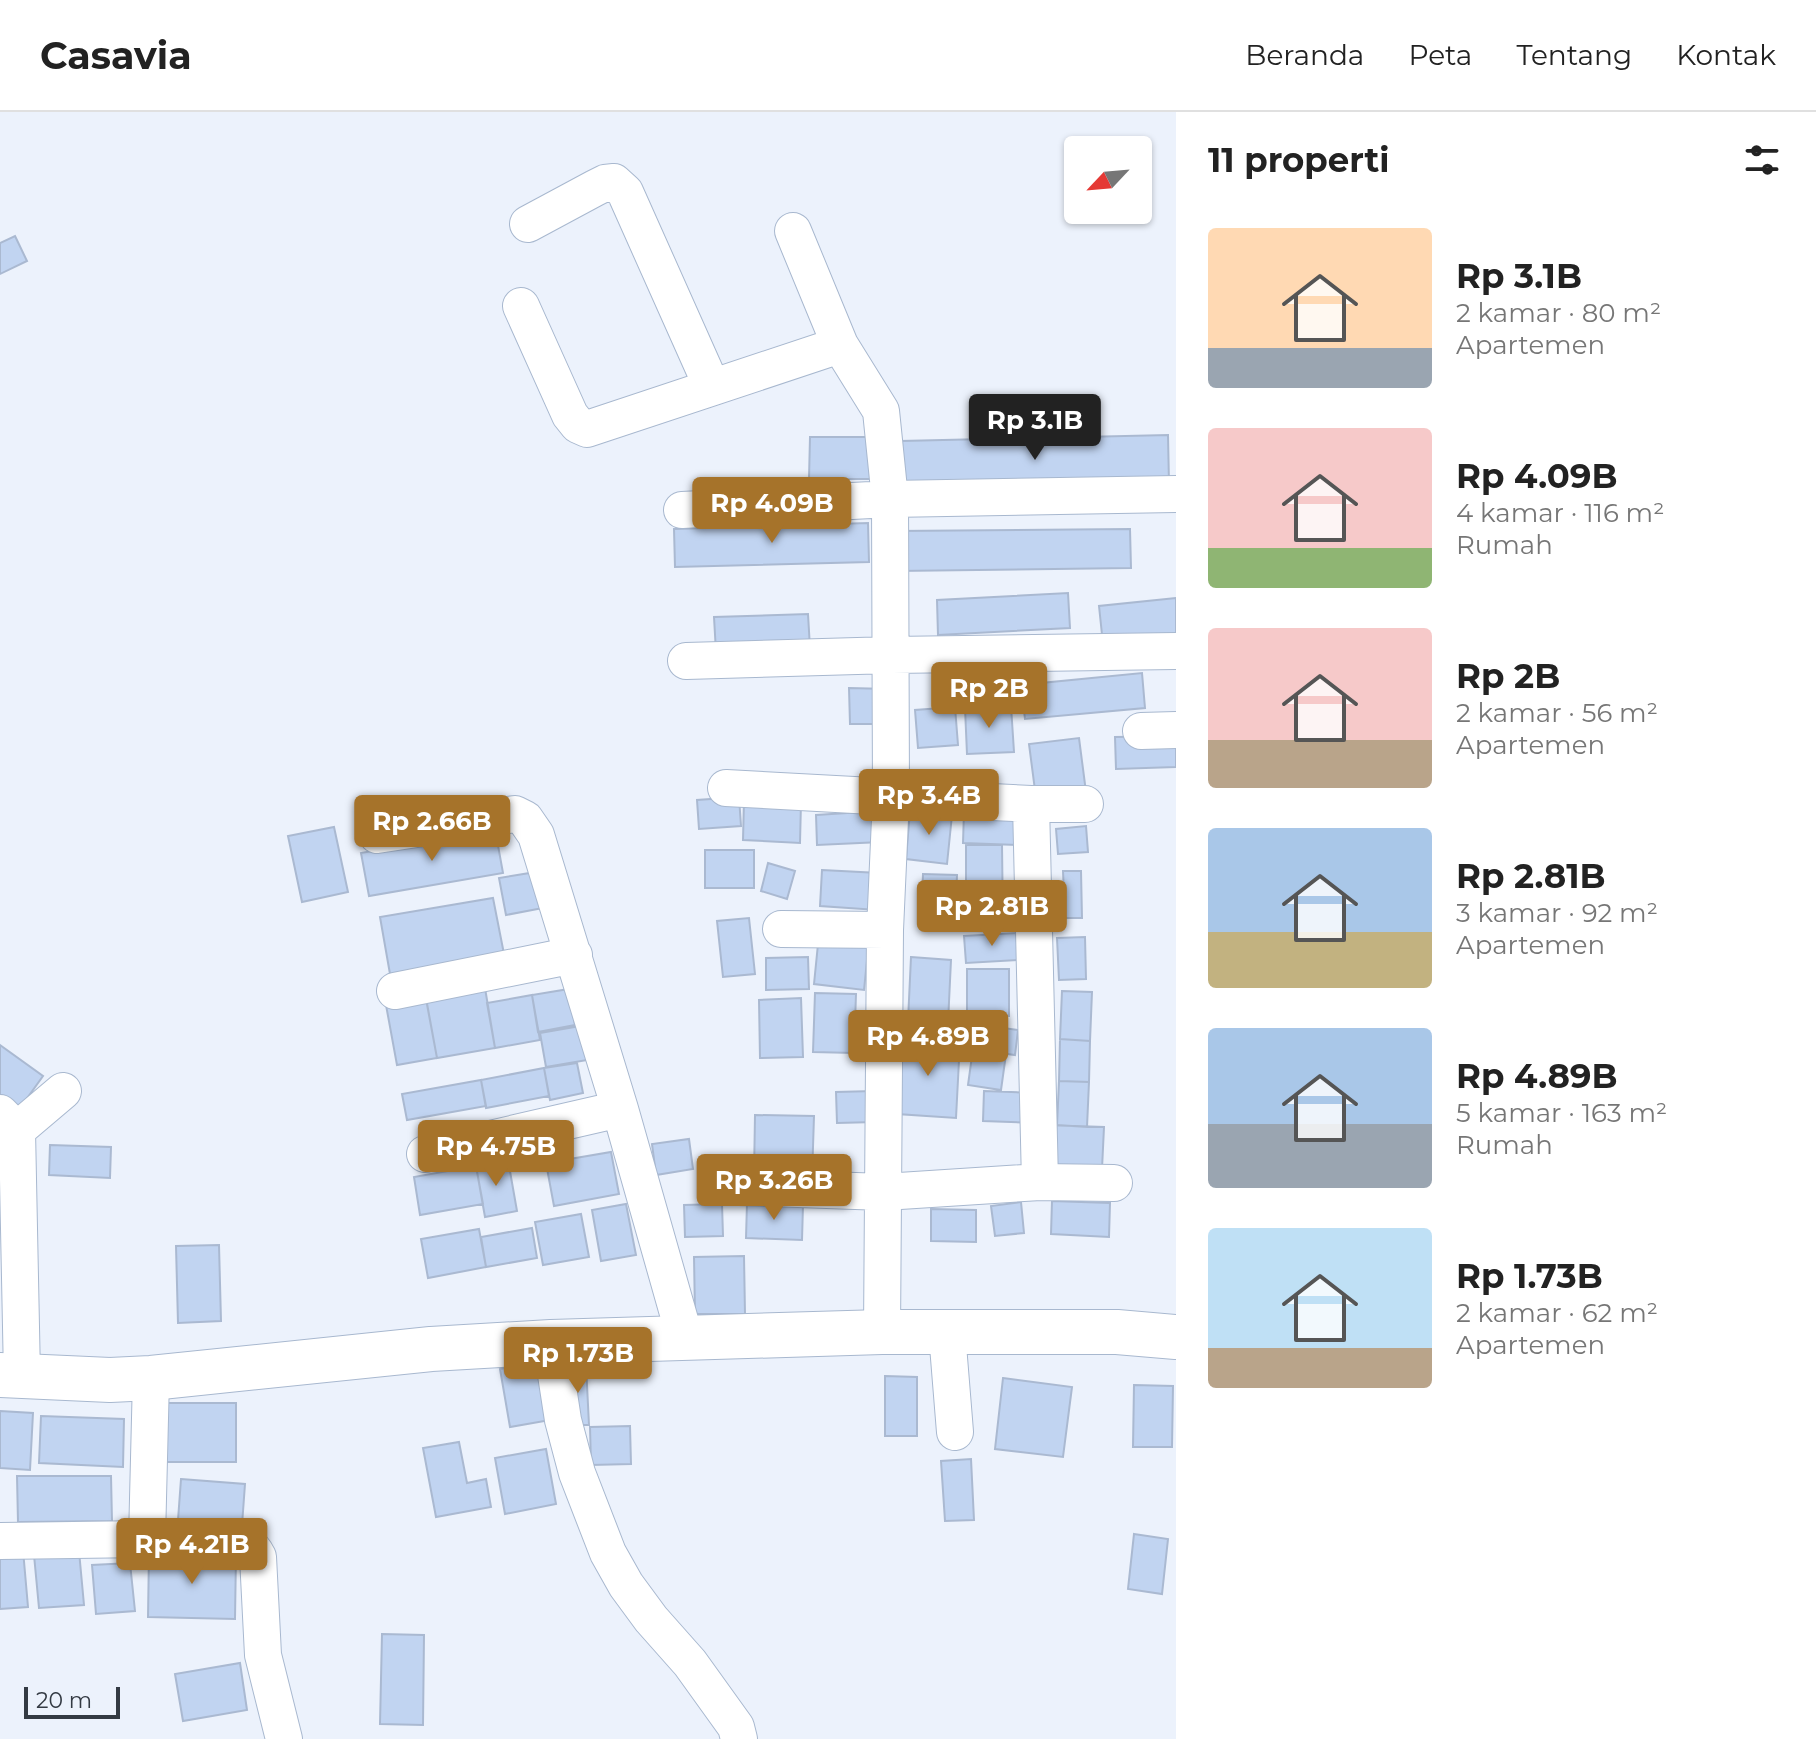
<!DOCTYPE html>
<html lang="id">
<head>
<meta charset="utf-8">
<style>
  :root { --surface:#fff; --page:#f2f2f2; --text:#222; --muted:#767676; --line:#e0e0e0; --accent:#a6732a }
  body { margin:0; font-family:Montserrat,sans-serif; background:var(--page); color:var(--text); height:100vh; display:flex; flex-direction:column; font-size:30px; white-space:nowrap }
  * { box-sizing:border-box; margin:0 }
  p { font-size:26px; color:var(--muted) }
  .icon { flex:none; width:44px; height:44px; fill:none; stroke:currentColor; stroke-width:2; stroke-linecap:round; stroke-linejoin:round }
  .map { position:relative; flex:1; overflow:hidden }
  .panel { display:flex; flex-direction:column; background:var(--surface); width:640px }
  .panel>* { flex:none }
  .needle { width:52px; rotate:244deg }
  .buttons { position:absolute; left:1064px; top:24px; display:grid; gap:16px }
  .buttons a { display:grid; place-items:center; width:88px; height:88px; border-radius:8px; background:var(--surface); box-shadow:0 2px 6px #0004; font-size:40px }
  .scale { position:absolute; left:24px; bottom:20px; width:96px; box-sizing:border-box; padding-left:8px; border:4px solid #333a43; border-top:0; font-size:22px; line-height:28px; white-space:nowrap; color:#333a43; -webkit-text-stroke:6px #ecf2fc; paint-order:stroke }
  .price { position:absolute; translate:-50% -68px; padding:0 18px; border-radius:8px; background:var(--accent); color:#fff; font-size:26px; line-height:52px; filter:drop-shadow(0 2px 4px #0008) }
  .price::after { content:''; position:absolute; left:50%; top:48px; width:24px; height:18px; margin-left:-12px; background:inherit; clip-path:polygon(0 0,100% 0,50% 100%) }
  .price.active { background:#222; color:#fff }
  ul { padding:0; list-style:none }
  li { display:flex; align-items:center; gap:24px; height:200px; padding:0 32px }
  li span { display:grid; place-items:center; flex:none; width:224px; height:160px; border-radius:8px; color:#555 }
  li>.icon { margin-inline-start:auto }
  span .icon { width:96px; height:96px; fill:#fffc; stroke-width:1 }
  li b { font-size:34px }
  h2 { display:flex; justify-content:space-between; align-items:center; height:96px; padding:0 32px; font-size:34px }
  header { display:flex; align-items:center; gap:48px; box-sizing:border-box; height:112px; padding:0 40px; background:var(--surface); border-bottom:2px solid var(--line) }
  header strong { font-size:38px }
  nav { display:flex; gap:44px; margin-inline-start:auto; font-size:28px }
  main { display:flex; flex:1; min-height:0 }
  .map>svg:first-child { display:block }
  .building { fill:#c1d4f1; stroke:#aab9d1; stroke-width:2 }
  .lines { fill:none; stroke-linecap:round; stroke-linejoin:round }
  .minor-casing { stroke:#a8b8cf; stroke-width:38 }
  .tertiary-casing { stroke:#a8b8cf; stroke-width:46 }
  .minor { stroke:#fff; stroke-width:36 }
  .tertiary { stroke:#fff; stroke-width:44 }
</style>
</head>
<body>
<header>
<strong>Casavia</strong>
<nav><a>Beranda</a><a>Peta</a><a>Tentang</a><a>Kontak</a></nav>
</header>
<main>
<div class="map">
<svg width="1176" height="1627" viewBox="0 0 1176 1627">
  <rect width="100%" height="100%" fill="#ecf2fc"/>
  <!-- building -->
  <path class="building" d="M 15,124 L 27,149 L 0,162 L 0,131 Z
    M 1168,323 L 1169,372 L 903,378 L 901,329 Z
    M 810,325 L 874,325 L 875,367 L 809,367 Z
    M 868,411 L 869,450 L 675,455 L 674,417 Z
    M 1130,417 L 1131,456 L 896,459 L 895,419 Z
    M 1068,481 L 1070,516 L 938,523 L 937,488 Z
    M 1176,486 L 1176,524 L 1103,532 L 1099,494 Z
    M 808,502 L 810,536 L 716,540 L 714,505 Z
    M 1142,561 L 1145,596 L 1025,607 L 1021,573 Z
    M 849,576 L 888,577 L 888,612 L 850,612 Z
    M 1011,594 L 1014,640 L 967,642 L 965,596 Z
    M 955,595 L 958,633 L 918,636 L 915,598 Z
    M 1176,624 L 1176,655 L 1116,657 L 1115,625 Z
    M 1079,626 L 1086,680 L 1036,686 L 1029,632 Z
    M 739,685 L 741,714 L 699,717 L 697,688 Z
    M 744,688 L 801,690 L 800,731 L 743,728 Z
    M 879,699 L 881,730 L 817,733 L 816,703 Z
    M 910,699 L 952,703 L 947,752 L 906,747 Z
    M 964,699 L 1023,702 L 1021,733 L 963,731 Z
    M 1086,714 L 1088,740 L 1058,742 L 1056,717 Z
    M 334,715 L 348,780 L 302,790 L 288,724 Z
    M 495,717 L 503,761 L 369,784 L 361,741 Z
    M 966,733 L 1002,733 L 1003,813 L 966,813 Z
    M 705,738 L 754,738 L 754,776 L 705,776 Z
    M 768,751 L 795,759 L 787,787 L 761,779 Z
    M 822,758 L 879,761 L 877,798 L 820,794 Z
    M 1063,759 L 1081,759 L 1082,806 L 1065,806 Z
    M 536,760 L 543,796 L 506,803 L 499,766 Z
    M 923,762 L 957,763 L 955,816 L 921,814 Z
    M 493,786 L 504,842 L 390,862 L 380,805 Z
    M 749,806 L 755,862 L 723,865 L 717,809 Z
    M 1019,821 L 1020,848 L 966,851 L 964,824 Z
    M 819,822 L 869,828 L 864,878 L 814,872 Z
    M 1085,825 L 1086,867 L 1059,868 L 1057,826 Z
    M 808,845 L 809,877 L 766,878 L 766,846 Z
    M 911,845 L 951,848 L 948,911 L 908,909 Z
    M 967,857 L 1009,857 L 1009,904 L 967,904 Z
    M 485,876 L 495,936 L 437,946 L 426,887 Z
    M 569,877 L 575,913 L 538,920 L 532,883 Z
    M 1062,879 L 1092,880 L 1090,929 L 1060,927 Z
    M 815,881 L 856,882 L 854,941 L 813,940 Z
    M 532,883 L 540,928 L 495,936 L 487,891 Z
    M 426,886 L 437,946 L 397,953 L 386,893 Z
    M 801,886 L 803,945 L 760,946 L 759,888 Z
    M 966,911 L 1018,918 L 1015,943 L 964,936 Z
    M 586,913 L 593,947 L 546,955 L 540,921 Z
    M 901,925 L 960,929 L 956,1006 L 897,1002 Z
    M 1060,927 L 1090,929 L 1089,970 L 1059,969 Z
    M 0,933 L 43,964 L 20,996 L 0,982 Z
    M 973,937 L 1006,942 L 1001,978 L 968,973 Z
    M 577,951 L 583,981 L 550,988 L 544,956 Z
    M 544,956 L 549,984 L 486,996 L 481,968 Z
    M 481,968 L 486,994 L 407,1008 L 402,982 Z
    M 1059,969 L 1089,970 L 1087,1015 L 1057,1013 Z
    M 874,979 L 875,1010 L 837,1011 L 836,980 Z
    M 984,979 L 1034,981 L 1034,1011 L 983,1009 Z
    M 755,1003 L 814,1004 L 812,1066 L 754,1064 Z
    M 1045,1013 L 1104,1015 L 1102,1057 L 1044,1055 Z
    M 689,1027 L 693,1057 L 656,1063 L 652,1032 Z
    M 50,1033 L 111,1035 L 110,1066 L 49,1063 Z
    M 611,1040 L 619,1082 L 554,1094 L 546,1051 Z
    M 508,1048 L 517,1099 L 485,1105 L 476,1054 Z
    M 476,1054 L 483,1092 L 420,1103 L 414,1065 Z
    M 1052,1089 L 1110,1091 L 1109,1125 L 1051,1122 Z
    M 1021,1090 L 1024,1121 L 995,1124 L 991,1094 Z
    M 747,1091 L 803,1093 L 802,1128 L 746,1126 Z
    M 626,1092 L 636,1143 L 601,1149 L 592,1098 Z
    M 722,1092 L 723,1124 L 685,1125 L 684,1093 Z
    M 931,1097 L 976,1098 L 976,1130 L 931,1129 Z
    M 581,1102 L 589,1145 L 543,1153 L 535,1110 Z
    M 532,1116 L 537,1146 L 486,1155 L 481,1125 Z
    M 479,1117 L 486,1155 L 428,1166 L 421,1127 Z
    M 219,1133 L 221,1209 L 178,1211 L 176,1134 Z
    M 744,1144 L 745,1202 L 695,1202 L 694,1145 Z
    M 545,1249 L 556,1307 L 510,1315 L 500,1257 Z
    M 586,1253 L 589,1313 L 569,1313 L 566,1254 Z
    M 885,1264 L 917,1265 L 917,1324 L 885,1324 Z
    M 1003,1266 L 1072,1275 L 1063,1345 L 995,1337 Z
    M 1134,1273 L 1173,1274 L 1172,1335 L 1133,1335 Z
    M 162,1291 L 236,1291 L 236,1350 L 162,1350 Z
    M 0,1299 L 33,1301 L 30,1358 L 0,1356 Z
    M 41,1304 L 124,1307 L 123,1355 L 39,1351 Z
    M 630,1314 L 631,1352 L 591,1353 L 590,1315 Z
    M 459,1330 L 467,1371 L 486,1367 L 491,1395 L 436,1405 L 423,1336 Z
    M 546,1337 L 556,1392 L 505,1402 L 495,1346 Z
    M 971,1347 L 974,1408 L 945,1409 L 941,1349 Z
    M 17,1364 L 111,1364 L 112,1409 L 18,1410 Z
    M 181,1367 L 245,1372 L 242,1413 L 178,1408 Z
    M 1134,1422 L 1168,1427 L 1162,1482 L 1128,1477 Z
    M 23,1438 L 28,1495 L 0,1497 L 0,1440 Z
    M 79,1439 L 84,1493 L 39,1496 L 34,1443 Z
    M 149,1440 L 236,1442 L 235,1507 L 148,1505 Z
    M 130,1451 L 135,1499 L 96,1502 L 92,1453 Z
    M 382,1522 L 424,1523 L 423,1613 L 380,1612 Z
    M 240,1551 L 247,1598 L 183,1609 L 175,1562 Z"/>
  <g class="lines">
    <!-- minor casing -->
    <g class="minor-casing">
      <path id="minor" d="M 528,112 L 595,76 L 605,71 L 614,70 L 625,80 L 712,275
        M 521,194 L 570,303 L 578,313 L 587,317 L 840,233
        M 682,398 L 890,387 L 1176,382
        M 686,549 L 892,543 L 1176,539
        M 1141,619 L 1176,618
        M 726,676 L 891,685 L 890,387 L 881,299 L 840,233 L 793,119
        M 1031,692 L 1040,1070
        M 377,723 L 515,702 L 525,707 L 536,723 L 620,997 L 685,1226
        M 781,817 L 885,818
        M 395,879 L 574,843
        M 0,1001 L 17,1018 L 22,1264
        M 17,1018 L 63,979
        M 425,1042 L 620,997
        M 739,1075 L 884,1080 L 1040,1070 L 1114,1071
        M 882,1220 L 885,818 L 891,685 L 1031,692 L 1085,692
        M 947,1221 L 955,1320
        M 551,1230 L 563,1308 L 577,1361 L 608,1441 L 626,1473 L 651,1507 L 690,1551 L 736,1615 L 739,1627
        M 147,1427 L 151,1266
        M 0,1429 L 147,1427 L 234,1429 C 246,1431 252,1433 258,1445 L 263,1543 L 284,1627"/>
    </g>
    <!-- tertiary casing -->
    <g class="tertiary-casing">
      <path id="tertiary" d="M 0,1263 L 110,1268 L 151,1266 L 431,1237 L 551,1230 L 882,1220 L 1117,1220 L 1176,1225"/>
    </g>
    <!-- minor -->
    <use href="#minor" class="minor"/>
    <!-- tertiary -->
    <use href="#tertiary" class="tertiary"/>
  </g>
</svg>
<div class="buttons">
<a><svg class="needle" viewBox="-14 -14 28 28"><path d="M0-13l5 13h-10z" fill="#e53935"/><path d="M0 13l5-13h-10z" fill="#767676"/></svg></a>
</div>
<div class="scale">20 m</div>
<b class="price active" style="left:1035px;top:350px">Rp 3.1B</b>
<b class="price" style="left:772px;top:433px">Rp 4.09B</b>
<b class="price" style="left:989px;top:618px">Rp 2B</b>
<b class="price" style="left:929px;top:725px">Rp 3.4B</b>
<b class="price" style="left:432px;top:751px">Rp 2.66B</b>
<b class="price" style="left:992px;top:836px">Rp 2.81B</b>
<b class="price" style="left:928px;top:966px">Rp 4.89B</b>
<b class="price" style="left:496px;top:1076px">Rp 4.75B</b>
<b class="price" style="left:774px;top:1110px">Rp 3.26B</b>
<b class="price" style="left:578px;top:1283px">Rp 1.73B</b>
<b class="price" style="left:192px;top:1474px">Rp 4.21B</b>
</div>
<section class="panel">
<h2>11 properti<svg class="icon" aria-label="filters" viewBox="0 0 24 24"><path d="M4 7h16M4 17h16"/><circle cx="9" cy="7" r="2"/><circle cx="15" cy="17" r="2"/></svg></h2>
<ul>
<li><span style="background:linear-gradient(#ffd9b3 75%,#9aa5b1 0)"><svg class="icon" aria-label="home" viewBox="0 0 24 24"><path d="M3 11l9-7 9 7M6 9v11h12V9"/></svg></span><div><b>Rp 3.1B</b><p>2 kamar · 80 m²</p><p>Apartemen</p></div></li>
<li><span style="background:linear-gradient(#f6c9c9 75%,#8fb573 0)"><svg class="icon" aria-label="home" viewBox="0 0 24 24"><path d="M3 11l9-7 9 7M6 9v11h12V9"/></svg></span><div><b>Rp 4.09B</b><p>4 kamar · 116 m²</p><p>Rumah</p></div></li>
<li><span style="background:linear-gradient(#f6c9c9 70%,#b9a48a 0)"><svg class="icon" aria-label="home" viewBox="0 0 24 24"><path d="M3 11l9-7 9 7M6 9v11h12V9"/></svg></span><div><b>Rp 2B</b><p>2 kamar · 56 m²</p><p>Apartemen</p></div></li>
<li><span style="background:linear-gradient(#a9c7e8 65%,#c2b280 0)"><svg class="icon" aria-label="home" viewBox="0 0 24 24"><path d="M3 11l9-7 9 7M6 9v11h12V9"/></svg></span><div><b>Rp 2.81B</b><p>3 kamar · 92 m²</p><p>Apartemen</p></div></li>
<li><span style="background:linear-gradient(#a9c7e8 60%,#9aa5b1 0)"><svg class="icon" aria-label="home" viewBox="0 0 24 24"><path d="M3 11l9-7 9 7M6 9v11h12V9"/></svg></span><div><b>Rp 4.89B</b><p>5 kamar · 163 m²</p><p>Rumah</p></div></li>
<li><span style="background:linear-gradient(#bfe0f5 75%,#b9a48a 0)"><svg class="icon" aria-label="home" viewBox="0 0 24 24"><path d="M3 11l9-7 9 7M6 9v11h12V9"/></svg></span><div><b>Rp 1.73B</b><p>2 kamar · 62 m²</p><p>Apartemen</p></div></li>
</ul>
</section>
</main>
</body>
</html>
